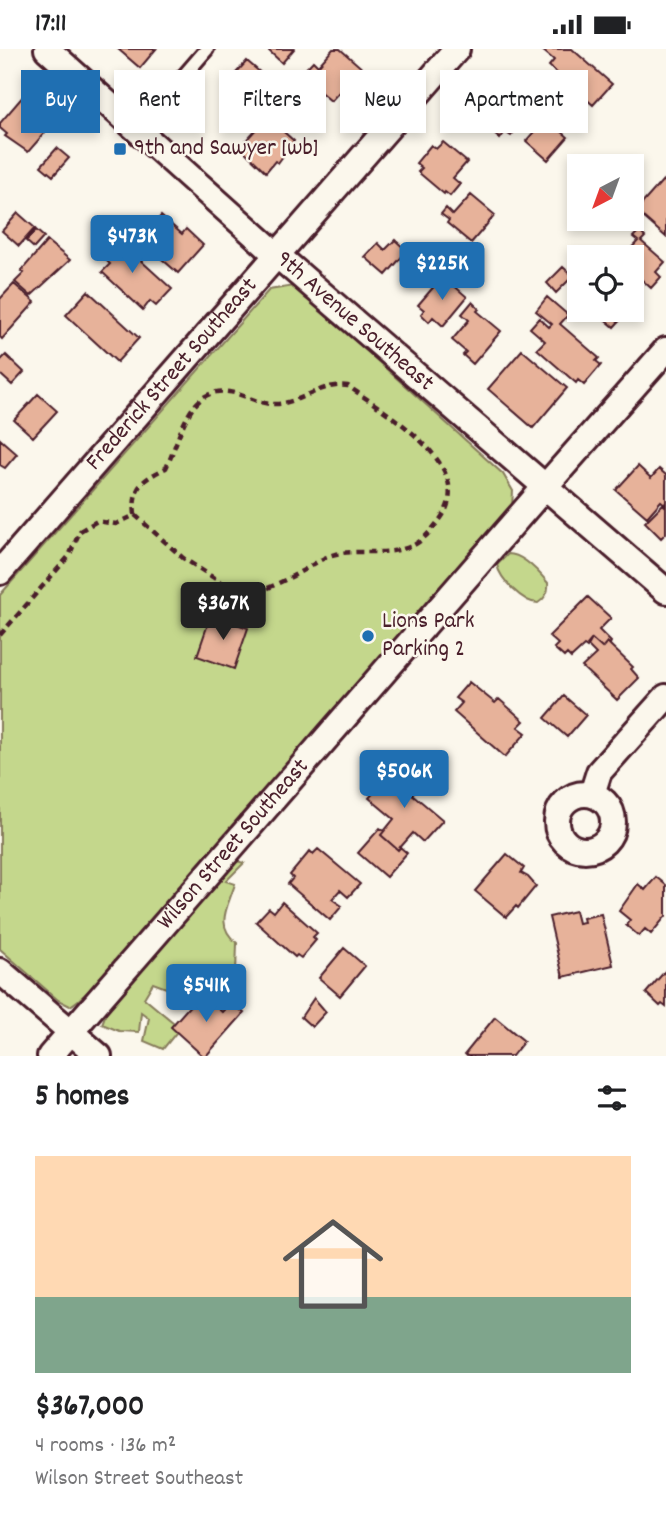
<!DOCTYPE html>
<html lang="en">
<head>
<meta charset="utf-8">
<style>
  :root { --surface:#fff; --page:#f6f6f6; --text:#202124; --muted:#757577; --accent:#1f6fb2 }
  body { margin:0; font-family:Dekko,sans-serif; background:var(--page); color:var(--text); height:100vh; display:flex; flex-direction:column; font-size:26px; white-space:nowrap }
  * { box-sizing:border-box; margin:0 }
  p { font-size:23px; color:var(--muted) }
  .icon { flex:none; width:38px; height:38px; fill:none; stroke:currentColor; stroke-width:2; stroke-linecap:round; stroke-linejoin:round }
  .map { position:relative; height:1007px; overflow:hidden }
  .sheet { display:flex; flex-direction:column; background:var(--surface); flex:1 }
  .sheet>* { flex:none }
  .hud { position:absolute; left:21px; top:21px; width:625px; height:63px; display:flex; gap:14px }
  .needle { width:46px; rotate:221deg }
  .fabs { position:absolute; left:567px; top:105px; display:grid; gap:14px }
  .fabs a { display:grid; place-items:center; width:77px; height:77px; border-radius:0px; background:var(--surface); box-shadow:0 4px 10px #0003; font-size:35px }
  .price { position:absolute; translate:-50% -60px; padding:0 16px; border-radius:7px; background:var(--accent); color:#fff; font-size:23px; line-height:46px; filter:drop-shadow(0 2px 4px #0008) }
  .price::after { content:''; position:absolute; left:50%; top:42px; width:21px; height:16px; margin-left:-10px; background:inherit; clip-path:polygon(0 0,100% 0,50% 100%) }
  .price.selected { background:#222; color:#fff }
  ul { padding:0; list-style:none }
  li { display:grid; align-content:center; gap:14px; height:371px; padding:0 35px }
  li span { display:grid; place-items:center; height:217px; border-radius:0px; color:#555 }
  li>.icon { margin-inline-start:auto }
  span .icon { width:126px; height:126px; fill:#fffc; stroke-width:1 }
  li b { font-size:30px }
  h2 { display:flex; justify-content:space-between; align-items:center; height:84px; padding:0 35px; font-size:30px }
  .tag { padding:0 24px; border-radius:0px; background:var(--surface); box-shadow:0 4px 10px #0003; font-size:24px; line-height:63px }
  .tag.selected { background:var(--accent); color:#fff }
  .status { display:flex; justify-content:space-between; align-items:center; height:49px; padding:0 35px; background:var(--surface); direction:ltr }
  .status svg { height:19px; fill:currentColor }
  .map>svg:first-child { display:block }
  .green { fill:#c4d78c; stroke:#877b5c; stroke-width:2 }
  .building { fill:#e7b29a; stroke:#4a1f2b; stroke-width:2 }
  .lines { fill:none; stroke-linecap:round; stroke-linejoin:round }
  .service-casing { stroke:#4a1f2b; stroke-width:18 }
  .minor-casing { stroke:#4a1f2b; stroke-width:30 }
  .path { stroke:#4a1f2b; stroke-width:4.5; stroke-dasharray:7 5; stroke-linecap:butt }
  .service { stroke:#fbf7ec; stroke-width:12 }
  .minor { stroke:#fbf7ec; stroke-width:24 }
  .poi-dot { fill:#1f6fb2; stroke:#fbf7ec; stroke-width:2.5 }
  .labels { text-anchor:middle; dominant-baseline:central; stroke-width:5; stroke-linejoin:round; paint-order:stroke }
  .poi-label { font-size:24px; fill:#4a1f2b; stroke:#fbf7ec; text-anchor:start }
  .street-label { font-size:24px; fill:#4a1f2b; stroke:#fbf7ec }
</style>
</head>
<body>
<div class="status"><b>17:11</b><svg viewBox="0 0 49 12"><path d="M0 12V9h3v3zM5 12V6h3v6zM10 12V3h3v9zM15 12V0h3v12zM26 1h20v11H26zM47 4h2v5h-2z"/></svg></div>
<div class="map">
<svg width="666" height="1007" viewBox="0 0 666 1007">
  <rect width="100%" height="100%" fill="#fbf7ec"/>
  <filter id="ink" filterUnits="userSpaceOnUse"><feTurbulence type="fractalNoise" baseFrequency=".0143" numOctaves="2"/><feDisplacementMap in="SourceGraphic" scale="14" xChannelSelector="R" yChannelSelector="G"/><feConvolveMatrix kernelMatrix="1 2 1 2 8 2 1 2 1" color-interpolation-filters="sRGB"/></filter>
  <g filter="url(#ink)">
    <!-- green -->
    <path class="green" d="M 294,237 L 340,279 L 342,277 L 374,304 L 373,308 L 503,425 L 513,442 L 512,458 L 168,852 L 217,829 L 237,812 L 244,814 L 226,832 L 235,835 C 228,858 214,876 237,894 L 236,924 L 224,939 L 186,932 L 177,943 L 153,934 L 144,949 L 180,979 L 163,1000 L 144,992 L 149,969 L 141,963 L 139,983 L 119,982 L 102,975 L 113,945 L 117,917 L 112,916 L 104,926 L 105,930 C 92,936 84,949 70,957 L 58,951 L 0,900 L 0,546 L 269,241 Z
      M 508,505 C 522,505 539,523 548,534 C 549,543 546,549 538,554 C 523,554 500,530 497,516 Z"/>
    <!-- building -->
    <path class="building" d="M 118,0 L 156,0 L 140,19 Z
      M 267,0 L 294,0 L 282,14 Z
      M 333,0 L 340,0 L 364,21 L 351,37 L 347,34 L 331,52 L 300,26 L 313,12 L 318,17 Z
      M 541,0 L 572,0 L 612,35 L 593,56 L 549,17 L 554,11 Z
      M 247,12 L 286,46 L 267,68 L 227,34 Z
      M 490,42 L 519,66 L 512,75 L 517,79 L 511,87 L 505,83 L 500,90 L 465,60 L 477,46 L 482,50 Z
      M 25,45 L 55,72 L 28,103 L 5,87 L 7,85 L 0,79 L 0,74 Z
      M 267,68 L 294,92 L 278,114 L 275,112 L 266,123 L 240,98 Z
      M 546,69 L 568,88 L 548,111 L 526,92 Z
      M 443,93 L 467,113 L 453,129 L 460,135 L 450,147 L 445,143 L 444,145 L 418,123 L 422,119 L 416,114 L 431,96 L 436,100 Z
      M 57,99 L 69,109 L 53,127 L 41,117 Z
      M 663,131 L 666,134 L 666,188 L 642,167 L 635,176 L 628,170 L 632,170 L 632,149 L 640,157 Z
      M 471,146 L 495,166 L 471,194 L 447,174 L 449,171 L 441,165 L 446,159 L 453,166 Z
      M 18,164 L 35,179 L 19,197 L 2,182 Z
      M 161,167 L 182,185 L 186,180 L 203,196 L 178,224 L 140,191 Z
      M 36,181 L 44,188 L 34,199 L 26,192 Z
      M 639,182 L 645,188 L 641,192 L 665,213 L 656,223 L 661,228 L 651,239 L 632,222 L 632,208 L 623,208 L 638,192 L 633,188 Z
      M 107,186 L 124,201 L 126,198 L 172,240 L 156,257 L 150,252 L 143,261 L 102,223 L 110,215 L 94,200 Z
      M 395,191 L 407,202 L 386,226 L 365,208 L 378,194 L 385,201 Z
      M 47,192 L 70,211 L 31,247 L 15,233 L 24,224 L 21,222 Z
      M 563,218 L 573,227 L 556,244 L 547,234 Z
      M 443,227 L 467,248 L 443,277 L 433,268 L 429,273 L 421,265 L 424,261 L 418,256 Z
      M 14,235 L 35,253 L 2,290 L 0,288 L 0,250 Z
      M 88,242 L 139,289 L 117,313 L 66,266 Z
      M 547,248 L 568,266 L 560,275 L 599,309 L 596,312 L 601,316 L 584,336 L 578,331 L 576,334 L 537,300 L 545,292 L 530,279 L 539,269 L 549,278 L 552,275 L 536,262 Z
      M 472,253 L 479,260 L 477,262 L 501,282 L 473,315 L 463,306 L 466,303 L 452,291 L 469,271 L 462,265 Z
      M 594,261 L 620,261 L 619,263 L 624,267 L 614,278 Z
      M 522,301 L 567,339 L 533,379 L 488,340 Z
      M 6,306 L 24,323 L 12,336 L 0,325 L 0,312 Z
      M 38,345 L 57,362 L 33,388 L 14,371 Z
      M 0,390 L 17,405 L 5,419 L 0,416 Z
      M 638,417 L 651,429 L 659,420 L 666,426 L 666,456 L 661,452 L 647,468 L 616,441 Z
      M 663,455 L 666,458 L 666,484 L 661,489 L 645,473 Z
      M 588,548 L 611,569 L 599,581 L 611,593 L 610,595 L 607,593 L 602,599 L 592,590 L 587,599 L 584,597 L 571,609 L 567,605 L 564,608 L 554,599 L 558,595 L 549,587 Z
      M 211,566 L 248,579 L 234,620 L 197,607 Z
      M 592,590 L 602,599 L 607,593 L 633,618 L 631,620 L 639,629 L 617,651 L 582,618 L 596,605 L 587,596 Z
      M 469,633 L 495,654 L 499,650 L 524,672 L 518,678 L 526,684 L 505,708 L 454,663 L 462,654 L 455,649 Z
      M 564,647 L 586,666 L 567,688 L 545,669 Z
      M 395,719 L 418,738 L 412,745 L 443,771 L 423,793 L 413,784 L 398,801 L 381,786 L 394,770 L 369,749 Z
      M 380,779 L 384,782 L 381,786 L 398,801 L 400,798 L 407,804 L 386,828 L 358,804 Z
      M 318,800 L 360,835 L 348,848 L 340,841 L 332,850 L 342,857 L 330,871 L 288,835 L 293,829 L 290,826 L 310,802 L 313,805 Z
      M 507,805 L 524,819 L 521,824 L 528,828 L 536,837 L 518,859 L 516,857 L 506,868 L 475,842 Z
      M 656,828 L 666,836 L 666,867 L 651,885 L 645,880 L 639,887 L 626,876 L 630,871 L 619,862 L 638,835 L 645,841 Z
      M 282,853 L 317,884 L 313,888 L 316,891 L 301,909 L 297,906 L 295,908 L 256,873 L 269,859 L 274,863 Z
      M 575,862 L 578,874 L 584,873 L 583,869 L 601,865 L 613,916 L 563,928 L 549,868 Z
      M 344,899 L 365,917 L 340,947 L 319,929 Z
      M 666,921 L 666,958 L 662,955 L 660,957 L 646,944 Z
      M 201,944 L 222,963 L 231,953 L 244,964 L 206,1007 L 203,1007 L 171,978 Z
      M 314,949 L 326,963 L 312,978 L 301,968 Z
      M 495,968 L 524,992 L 512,1007 L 467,1007 L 465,1005 Z"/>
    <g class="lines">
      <!-- service casing -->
      <g class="service-casing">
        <path id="service" d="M 137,81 L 207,0"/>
      </g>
      <!-- minor casing -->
      <g class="minor-casing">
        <g id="minor">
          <path id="s1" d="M 47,0 L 278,207 L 666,542"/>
          <path id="s2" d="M 0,523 L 457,0"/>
          <circle cx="585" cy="773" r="28"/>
          <path d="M 592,745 L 599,723 L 666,648"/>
          <path d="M 0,922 L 99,1007"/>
          <path id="s3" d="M 50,1007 L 544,439 L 666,301"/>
        </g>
      </g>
      <!-- path -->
      <path class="path" d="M 135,466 L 183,509 L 245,549 L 239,554 L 232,571
        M 0,586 L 69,507 L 80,482 L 97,472 L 116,475 L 135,466 C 132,437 142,431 166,419 C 180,391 187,337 229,343 C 244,345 259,356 276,355 C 301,354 322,333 348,337 C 384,363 485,420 437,474 C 430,483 421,494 409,498 C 386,507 360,500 336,505 C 325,507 316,514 307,519 C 287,531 266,540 245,549"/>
      <!-- service -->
      <use href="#service" class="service"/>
      <!-- minor -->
      <use href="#minor" class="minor"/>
    </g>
  </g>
  <!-- markers -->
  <g class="poi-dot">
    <rect x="113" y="93" width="14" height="14" rx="3.5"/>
    <circle cx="368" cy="587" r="7"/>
  </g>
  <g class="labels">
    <!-- poi labels -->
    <g class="poi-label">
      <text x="134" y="100">9th and Sawyer [wb]</text>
      <text x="382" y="573">Lions Park<tspan x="382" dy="28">Parking 2</tspan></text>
    </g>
    <!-- street labels -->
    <g class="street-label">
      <text stroke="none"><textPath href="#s1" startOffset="411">9th Avenue Southeast</textPath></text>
      <text stroke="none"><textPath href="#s2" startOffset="262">Frederick Street Southeast</textPath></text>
      <text stroke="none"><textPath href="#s3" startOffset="280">Wilson Street Southeast</textPath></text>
    </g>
  </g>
</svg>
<div class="fabs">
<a><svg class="needle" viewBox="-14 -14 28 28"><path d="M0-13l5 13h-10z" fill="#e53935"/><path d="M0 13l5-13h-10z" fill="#757577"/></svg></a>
<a><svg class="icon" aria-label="locate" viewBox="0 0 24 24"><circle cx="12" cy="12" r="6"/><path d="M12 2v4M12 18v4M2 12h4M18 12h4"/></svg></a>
</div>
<b class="price" style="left:132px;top:226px">$473K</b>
<b class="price" style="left:442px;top:253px">$225K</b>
<b class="price selected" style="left:223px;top:593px">$367K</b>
<b class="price" style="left:404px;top:761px">$506K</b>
<b class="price" style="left:206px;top:975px">$541K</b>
<div class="hud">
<a class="tag selected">Buy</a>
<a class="tag">Rent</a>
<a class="tag">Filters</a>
<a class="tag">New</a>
<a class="tag">Apartment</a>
</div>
</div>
<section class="sheet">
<h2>5 homes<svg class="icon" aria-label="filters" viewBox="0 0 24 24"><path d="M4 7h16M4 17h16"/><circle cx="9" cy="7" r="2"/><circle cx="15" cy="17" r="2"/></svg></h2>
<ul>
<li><span style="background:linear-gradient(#ffd9b3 65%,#7fa58c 0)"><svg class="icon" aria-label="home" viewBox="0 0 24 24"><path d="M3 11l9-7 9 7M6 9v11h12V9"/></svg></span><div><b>$367,000</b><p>4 rooms · 136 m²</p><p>Wilson Street Southeast</p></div></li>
</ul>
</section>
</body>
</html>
